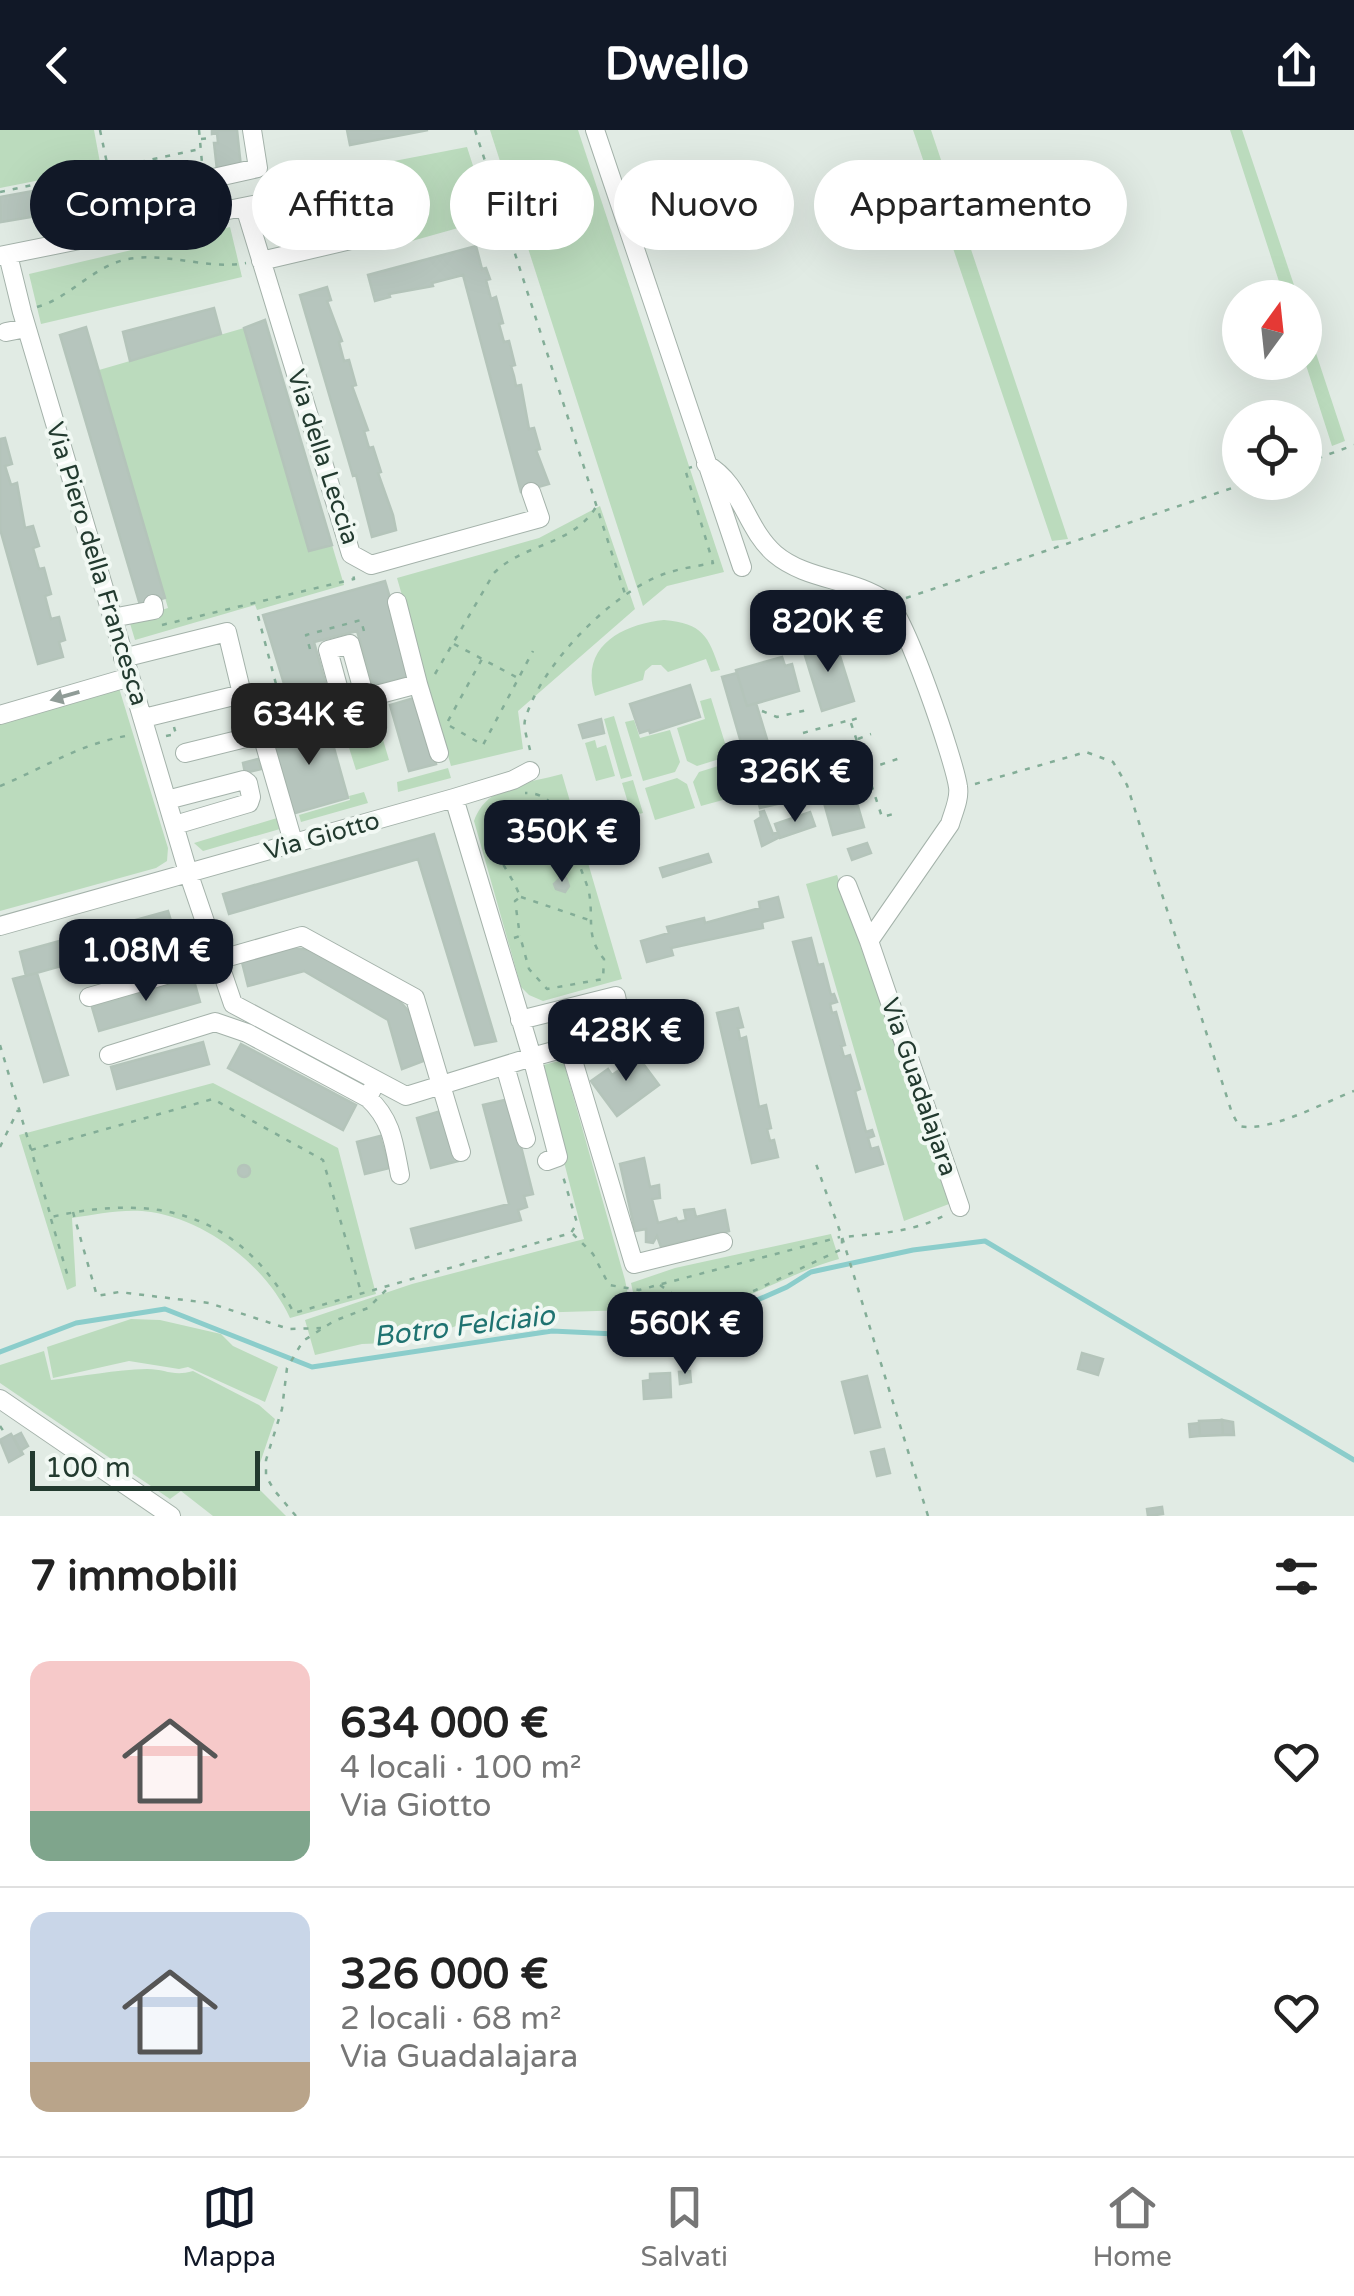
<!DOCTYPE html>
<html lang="it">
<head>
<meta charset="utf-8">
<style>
  :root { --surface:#fff; --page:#f2f2f2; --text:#222; --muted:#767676; --line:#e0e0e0; --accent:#111827 }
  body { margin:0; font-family:"Varela Round",sans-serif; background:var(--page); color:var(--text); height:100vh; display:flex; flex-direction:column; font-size:38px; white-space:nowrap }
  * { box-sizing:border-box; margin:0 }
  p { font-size:32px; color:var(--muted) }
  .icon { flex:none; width:55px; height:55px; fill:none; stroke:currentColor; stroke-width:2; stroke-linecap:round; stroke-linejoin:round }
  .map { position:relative; height:1386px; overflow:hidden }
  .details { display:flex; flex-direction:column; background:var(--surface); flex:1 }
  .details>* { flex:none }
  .hud { position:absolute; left:30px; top:30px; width:1295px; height:90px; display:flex; gap:20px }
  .needle { width:65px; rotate:15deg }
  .fabs { position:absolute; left:1222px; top:150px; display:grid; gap:20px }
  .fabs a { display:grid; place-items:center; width:100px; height:100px; border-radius:50%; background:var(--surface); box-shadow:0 10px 40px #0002; font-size:50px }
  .scale { position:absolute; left:30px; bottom:25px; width:230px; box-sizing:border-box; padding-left:10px; border:5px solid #223a2f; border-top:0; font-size:28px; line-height:35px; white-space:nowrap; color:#223a2f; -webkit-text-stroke:8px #f1f8f3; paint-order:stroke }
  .price { position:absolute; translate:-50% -85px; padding:0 22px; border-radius:20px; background:var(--accent); color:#fff; font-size:32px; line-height:65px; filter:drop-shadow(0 2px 5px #0008) }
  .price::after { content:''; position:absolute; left:50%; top:60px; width:30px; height:22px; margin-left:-15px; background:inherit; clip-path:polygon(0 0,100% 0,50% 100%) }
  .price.on { background:#222; color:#fff }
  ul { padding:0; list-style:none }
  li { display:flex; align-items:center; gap:30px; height:250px; padding:0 30px }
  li+li { border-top:2px solid var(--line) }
  li span { display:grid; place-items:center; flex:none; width:280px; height:200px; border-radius:20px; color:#555 }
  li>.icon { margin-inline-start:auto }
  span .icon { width:120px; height:120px; fill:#fffc; stroke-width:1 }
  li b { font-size:42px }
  h2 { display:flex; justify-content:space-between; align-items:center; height:120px; padding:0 30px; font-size:42px }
  .pill { padding:0 35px; border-radius:45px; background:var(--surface); box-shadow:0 10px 40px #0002; font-size:35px; line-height:90px }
  .pill.on { background:var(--accent); color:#fff }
  header { display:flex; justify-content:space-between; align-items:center; height:130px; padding:0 30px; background:var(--accent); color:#fff; font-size:45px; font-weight:700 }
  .tabs { display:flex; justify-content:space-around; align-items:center; height:140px; border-top:2px solid var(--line); background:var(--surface); font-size:28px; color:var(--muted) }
  .tabs a { display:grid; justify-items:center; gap:5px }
  .tabs .on { color:var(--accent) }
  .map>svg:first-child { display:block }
  .green { fill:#bbdbbd }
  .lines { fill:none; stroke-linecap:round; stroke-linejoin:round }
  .stream { stroke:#8bcdcb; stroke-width:5 }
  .building { fill:#b6c5bd; stroke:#b4c4ba; stroke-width:2.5 }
  .minor-casing { stroke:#a4b2aa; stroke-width:20 }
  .path { stroke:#83ad97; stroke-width:2.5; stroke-dasharray:5 8; stroke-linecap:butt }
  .minor { stroke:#fff; stroke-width:18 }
  .oneway { fill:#909c97 }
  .labels { text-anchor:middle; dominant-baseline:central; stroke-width:8; stroke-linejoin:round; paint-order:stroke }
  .street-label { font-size:25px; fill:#223a2f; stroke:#f1f8f3 }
  .water-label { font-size:28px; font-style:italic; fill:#1f7371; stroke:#f1f8f3 }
</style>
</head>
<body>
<header><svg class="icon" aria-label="back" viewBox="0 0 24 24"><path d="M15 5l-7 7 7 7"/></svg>Dwello<svg class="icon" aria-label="share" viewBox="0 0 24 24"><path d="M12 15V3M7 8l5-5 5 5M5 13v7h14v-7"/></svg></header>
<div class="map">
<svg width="1354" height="1386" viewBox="0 0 1354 1386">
  <rect width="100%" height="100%" fill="#e1ebe4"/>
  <!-- green -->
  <path class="green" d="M 0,0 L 94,0 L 101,38 L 0,58 Z
    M 490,0 L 578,0 L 724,442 L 667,456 L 643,476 Z
    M 913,0 L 931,0 L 1068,409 L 1052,411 Z
    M 1230,0 L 1242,0 L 1298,167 L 1284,167 Z
    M 467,17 L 490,89 L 387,118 L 368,36 Z
    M 230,97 L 242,147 L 41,194 L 29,144 Z
    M 1305,190 L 1345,311 L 1332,316 L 1305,232 Z
    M 244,198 L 309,420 L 332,415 L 344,455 L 257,480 L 255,475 L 135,510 L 129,490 L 168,478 L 99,240 Z
    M 600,376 L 635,479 L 518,581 L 523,619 L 451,636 L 397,448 L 539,408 Z
    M 664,490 C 703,494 708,505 720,540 L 711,542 L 706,529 L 668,542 L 661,535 L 652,535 L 645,541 L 643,550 L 595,566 C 579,517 622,494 664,490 Z
    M 119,558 L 168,718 L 167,731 L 156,738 L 0,781 L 0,592 Z
    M 711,568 L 729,626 L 697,636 L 687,631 L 677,598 L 705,589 L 700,571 Z
    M 374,579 L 389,630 L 356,640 L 340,589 Z
    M 614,586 L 632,646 L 621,649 L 604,589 Z
    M 634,590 L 640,608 L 670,600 L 680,632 L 675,642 L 643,651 L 625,592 Z
    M 595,610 L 597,618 L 606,615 L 615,646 L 596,651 L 585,613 Z
    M 731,632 L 741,665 L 701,676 L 693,652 L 699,642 Z
    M 448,638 L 451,648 L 398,662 L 397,652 Z
    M 562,644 L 622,849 L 543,871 L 529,865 L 521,857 L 474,691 C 487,654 527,654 562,644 Z
    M 677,648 L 687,654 L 695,678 L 655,690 L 645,658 Z
    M 633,650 L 643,683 L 632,686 L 622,653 Z
    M 364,662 L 368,673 L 301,692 L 299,685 L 350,670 L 349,666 Z
    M 277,688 L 280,699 L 203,721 L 194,713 Z
    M 837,745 L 949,1074 L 904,1091 L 806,754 Z
    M 563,930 L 625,1150 L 631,1180 L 528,1183 L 456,1196 L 413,1212 L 362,1214 L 315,1225 L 305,1190 L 412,1154 L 584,1109 L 539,936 Z
    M 213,953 L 338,1018 L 376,1164 L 290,1188 C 266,1136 208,1091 151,1082 C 126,1078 97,1084 72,1088 L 76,1156 L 67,1160 L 19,1005 Z
    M 831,1104 L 839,1129 C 783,1143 691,1205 638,1185 L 631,1153 L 675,1138 Z
    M 131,1189 L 160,1190 L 221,1204 L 233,1216 L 278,1237 L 265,1272 L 188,1237 L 179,1239 L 129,1231 L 53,1248 L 47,1217 Z
    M 44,1221 L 51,1250 C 83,1246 115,1240 147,1239 C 166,1239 173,1247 193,1241 L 259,1275 L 275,1289 L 260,1333 L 259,1359 L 286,1386 L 213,1386 L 181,1361 L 170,1369 L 0,1253 L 0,1235 Z"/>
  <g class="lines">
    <!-- stream -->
    <path class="stream" d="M 0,1222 L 76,1193 L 165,1179 L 312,1237 L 552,1201 L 615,1204 L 650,1210 L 716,1188 L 787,1157 L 811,1142 L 913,1120 L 985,1111 L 1354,1330"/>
  </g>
  <!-- building -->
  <path class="building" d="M 212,0 L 237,0 L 241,37 L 217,40 L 214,13 L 218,13 L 217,3 L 212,4 Z
    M 347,0 L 428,0 L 350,15 Z
    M 109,47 L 113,68 L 88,72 L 87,66 L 81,67 L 82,76 L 45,83 L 44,77 L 36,78 L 37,86 L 1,92 L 0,67 Z
    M 476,116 L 482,139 L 486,138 L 490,149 L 486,150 L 491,169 L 496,167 L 503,193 L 499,194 L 504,212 L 509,211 L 515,235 L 511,236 L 514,246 L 516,256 L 521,255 L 529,299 L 534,298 L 540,319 L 536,320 L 549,354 L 521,362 L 463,145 L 432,153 L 433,156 L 389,164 L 390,167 L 375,171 L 368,145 Z
    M 327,157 L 331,170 L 327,171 L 342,211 L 339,212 L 344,231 L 349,230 L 356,255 L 352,256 L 368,300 L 364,301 L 369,318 L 373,317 L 381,342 L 378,343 L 393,385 L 396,400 L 372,407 L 356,345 L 353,346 L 300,165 Z
    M 214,178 L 221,204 L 130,231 L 123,202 Z
    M 265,190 L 332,415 L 309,421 L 244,198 Z
    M 86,197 L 165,468 L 140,475 L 60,205 Z
    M 5,308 L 12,334 L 5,336 L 11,355 L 17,353 L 25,398 L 33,396 L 39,416 L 33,418 L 39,439 L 44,438 L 51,464 L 45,466 L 51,489 L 59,487 L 65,510 L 59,512 L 63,527 L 38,534 L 0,399 L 0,309 Z
    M 385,451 L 413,545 L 373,556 L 357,501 L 314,512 L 330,569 L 292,580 L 263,485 Z
    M 835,510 L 854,571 L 822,581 L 803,519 Z
    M 782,527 L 785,536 L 792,534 L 799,561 L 747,576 L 736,540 Z
    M 737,543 L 747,576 L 756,573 L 786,672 L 760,678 L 722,547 Z
    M 690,555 L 700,587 L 650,603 L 649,600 L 640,603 L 630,574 Z
    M 417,567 L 436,634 L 409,641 L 390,575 Z
    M 601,589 L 604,603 L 583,608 L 579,595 Z
    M 327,593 L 348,668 L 292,684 L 271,608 Z
    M 258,629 L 261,639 L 245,643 L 243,633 Z
    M 846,635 L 864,697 L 833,705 L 816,644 Z
    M 764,681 L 773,704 L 778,702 L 780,707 L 762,716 L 755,691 L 761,687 L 760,682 Z
    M 810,682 L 815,696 L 780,708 L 775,694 Z
    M 434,704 L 496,911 L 475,915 L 418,729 L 229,784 L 223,764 Z
    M 867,713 L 871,723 L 852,730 L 848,719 Z
    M 708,724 L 711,732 L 663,747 L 660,738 Z
    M 561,747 L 566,748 L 569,756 L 565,762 L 556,759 L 554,754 Z
    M 778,767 L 783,787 L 762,792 L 763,798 L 671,818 L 673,825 L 647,832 L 641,811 L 669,803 L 667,797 L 704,788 L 705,793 L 760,778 L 759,772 Z
    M 168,781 L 175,804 L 26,846 L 20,822 Z
    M 811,808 L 818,835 L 823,834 L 831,865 L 834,864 L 837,872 L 830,874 L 832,883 L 836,882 L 845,915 L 841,916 L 844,927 L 850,925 L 860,959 L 855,961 L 866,1002 L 872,1000 L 874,1006 L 868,1008 L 871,1019 L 878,1017 L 883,1034 L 856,1042 L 793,812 Z
    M 291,818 L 311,820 L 398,869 L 410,883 L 426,930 L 402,939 L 388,890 L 304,841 L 248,856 L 242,832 Z
    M 37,843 L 68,945 L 44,952 L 13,849 Z
    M 193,847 L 200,872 L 99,901 L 92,877 Z
    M 738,878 L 743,897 L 738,898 L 740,909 L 746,907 L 759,977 L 766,975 L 771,998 L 767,999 L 770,1011 L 774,1010 L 778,1027 L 752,1033 L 717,883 Z
    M 203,912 L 209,934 L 117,959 L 111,937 Z
    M 241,914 L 356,975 L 343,1000 L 228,938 Z
    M 633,920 L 659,955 L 617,986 L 591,951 L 608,939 L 612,945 L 622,938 L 618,932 Z
    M 509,969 L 533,1064 L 524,1066 L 527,1077 L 518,1080 L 521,1090 L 416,1118 L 411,1099 L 509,1074 L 483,975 Z
    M 444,980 L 458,1031 L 431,1038 L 417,988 Z
    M 380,1006 L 389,1038 L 365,1044 L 357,1012 Z
    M 644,1028 L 650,1057 L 659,1055 L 660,1068 L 652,1069 L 658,1093 L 676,1088 L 678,1092 L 686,1090 L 684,1080 L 694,1079 L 696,1087 L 725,1080 L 729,1101 L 661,1117 L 657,1106 L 653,1113 L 646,1112 L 646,1099 L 635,1101 L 620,1034 Z
    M238 1041a6 6 0 1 1 12 0a6 6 0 1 1-12 0Z
    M 1082,1223 L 1103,1229 L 1098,1245 L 1078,1239 Z
    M 690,1241 L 691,1252 L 680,1254 L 679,1242 Z
    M 670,1243 L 671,1267 L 644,1269 L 643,1251 L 650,1250 L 650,1244 Z
    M 867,1246 L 880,1297 L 855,1303 L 842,1252 Z
    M 1222,1290 L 1233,1292 L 1234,1305 L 1223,1305 Z
    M 1222,1290 L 1223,1305 L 1200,1306 L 1199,1291 Z
    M 1199,1293 L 1200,1306 L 1190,1307 L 1189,1294 Z
    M 21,1303 L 28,1316 L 20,1321 L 13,1307 Z
    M 11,1304 L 23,1324 L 9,1332 L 0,1310 Z
    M 884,1319 L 890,1343 L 877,1346 L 871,1322 Z
    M 1162,1377 L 1163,1384 L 1148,1386 L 1147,1379 Z"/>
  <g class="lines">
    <!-- minor casing -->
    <g class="minor-casing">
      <path id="minor" d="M 595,0 L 742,437
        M 301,44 L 305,65
        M 173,57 L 258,38 L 252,0
        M 245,77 L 351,424 L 371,435 L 540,388 L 531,362
        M 143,98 L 135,54 L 171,47 L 180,90
        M 8,125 L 22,182 L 188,742 L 233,874 L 406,966 L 532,927 L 558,1027 L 547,1031
        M 0,126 L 342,57 L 355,109 L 261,131
        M 6,202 L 26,198
        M 706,334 C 742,354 745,398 775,424 C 807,451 854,448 887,472 C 904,483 955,632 958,657 C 960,669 953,683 950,694 L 869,811
        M 112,488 L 154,480 L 153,474
        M 123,528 L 227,502 L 242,564 L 144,588
        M 418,554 L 439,623
        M 365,568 L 418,554 L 397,472
        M 0,585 L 130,547
        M 185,623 L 262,604
        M 454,668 L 532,927 L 623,902 L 616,866 L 520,890
        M 167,670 L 244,650 L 248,653 L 251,667 L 249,673 L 175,695
        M 294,715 L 260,598 L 336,577 L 365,568 L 350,514 L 328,520 L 343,575
        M 847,755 L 869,811 L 960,1077
        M 0,796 L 454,668 L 513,650 L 530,641
        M 89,867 L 302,806 L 415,868 L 461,1022
        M 569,917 L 634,1134 L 723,1112
        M 109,925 L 215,892 L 247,903 L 368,968 L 376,951
        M 505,936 L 526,1009
        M 368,968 C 392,990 394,1014 400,1045
        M 0,1269 L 171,1386"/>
    </g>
    <!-- path -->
    <path class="path" d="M 100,0 L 108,38
      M 199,0 L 202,33
      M 475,0 L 625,464
      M 201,9 L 214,8
      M 0,62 L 200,19
      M 507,98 L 524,93
      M 37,177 C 70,168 93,136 128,129 C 167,122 207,140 246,133
      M 1305,333 L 1354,315
      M 906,468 L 1250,352
      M 258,486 L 276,554
      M 162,495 L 354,449 L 353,444
      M 454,514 L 518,548
      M 310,519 L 306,505 L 361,490 L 365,505
      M 435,544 L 494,443 C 524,413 572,416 596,377
      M 258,560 L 277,555 L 281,572
      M 762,581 L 777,587 L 807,580
      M 852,590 L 861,587
      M 448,591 L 482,529
      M 450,596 L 483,615 L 533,521
      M 803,603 L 850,590 L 882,687 L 897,683
      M 166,606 L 176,604 L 174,597
      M 858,609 L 871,604
      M 530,620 C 528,611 523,598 525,590 C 540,535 614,460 667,443 C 682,438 698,436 713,433 L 685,339 L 692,337
      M 868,639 L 903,627
      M 975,654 L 1086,622 L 1113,632 L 1127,655 L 1232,983 L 1239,996 C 1269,1003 1325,972 1354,961
      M 0,656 C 44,638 83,612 132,605
      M 492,675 C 471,700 512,740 520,767 L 515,771 L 520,806
      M 521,767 L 589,790
      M 514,808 L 520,806 L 529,839 L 547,859 L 603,849 L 604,829 C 585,806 594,790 589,762 C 587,752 558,681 553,675 C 544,666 537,663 525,663
      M 0,915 L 51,1087 C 156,1063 239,1082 294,1183 L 571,1103 L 577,1093 L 562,1043
      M 0,1017 L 18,980
      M 31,1020 L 213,969 L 323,1030 L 361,1162
      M 73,1082 L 97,1166 L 119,1162 L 209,1173 L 289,1199 L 321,1198
      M 51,1089 L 68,1147
      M 573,1104 L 593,1124 L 609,1155 L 639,1160 L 840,1107
      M 660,1155 L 694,1179 L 726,1174 L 842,1119 L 842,1107 L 815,1031
      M 0,1296 L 4,1302
      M 296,1386 L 274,1360 L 266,1346 L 266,1330 L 282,1279 L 287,1238 L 303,1211 L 334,1191 L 368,1178 L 390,1156
      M 928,1386 L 842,1107 C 876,1104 915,1102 945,1085"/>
    <!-- minor -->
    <use href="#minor" class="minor"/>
  </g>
  <!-- one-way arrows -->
  <defs><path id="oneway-solid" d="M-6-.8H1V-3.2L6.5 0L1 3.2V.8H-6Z" transform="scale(2.5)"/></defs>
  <use class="oneway" href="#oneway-solid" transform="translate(65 566) rotate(164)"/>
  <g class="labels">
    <!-- street labels -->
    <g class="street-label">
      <text transform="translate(323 327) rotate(72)">Via della Leccia</text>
      <text transform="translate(97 434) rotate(73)">Via Piero della Francesca</text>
      <text transform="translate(322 706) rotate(-16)">Via Giotto</text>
      <text transform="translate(919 957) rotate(71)">Via Guadalajara</text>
    </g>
    <!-- water labels -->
    <g class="water-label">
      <text transform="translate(464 1196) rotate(-7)">Botro Felciaio</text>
    </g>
  </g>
</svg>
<div class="fabs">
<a><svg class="needle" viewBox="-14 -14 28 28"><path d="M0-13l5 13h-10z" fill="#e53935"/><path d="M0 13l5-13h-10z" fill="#767676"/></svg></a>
<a><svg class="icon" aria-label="locate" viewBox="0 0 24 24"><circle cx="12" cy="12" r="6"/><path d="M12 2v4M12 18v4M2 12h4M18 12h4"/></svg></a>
</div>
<div class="scale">100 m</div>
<b class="price" style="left:828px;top:545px">820K €</b>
<b class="price on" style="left:309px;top:638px">634K €</b>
<b class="price" style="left:795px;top:695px">326K €</b>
<b class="price" style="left:562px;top:755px">350K €</b>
<b class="price" style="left:146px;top:874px">1.08M €</b>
<b class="price" style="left:626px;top:954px">428K €</b>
<b class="price" style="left:685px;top:1247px">560K €</b>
<div class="hud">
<a class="pill on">Compra</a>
<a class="pill">Affitta</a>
<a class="pill">Filtri</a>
<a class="pill">Nuovo</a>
<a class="pill">Appartamento</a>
</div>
</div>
<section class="details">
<h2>7 immobili<svg class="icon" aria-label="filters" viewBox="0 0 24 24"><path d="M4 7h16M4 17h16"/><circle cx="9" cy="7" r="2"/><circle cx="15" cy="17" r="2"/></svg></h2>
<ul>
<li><span style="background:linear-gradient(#f6c9c9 75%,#7fa58c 0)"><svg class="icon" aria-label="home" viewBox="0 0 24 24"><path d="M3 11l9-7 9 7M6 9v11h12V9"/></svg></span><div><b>634 000 €</b><p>4 locali · 100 m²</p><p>Via Giotto</p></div><svg class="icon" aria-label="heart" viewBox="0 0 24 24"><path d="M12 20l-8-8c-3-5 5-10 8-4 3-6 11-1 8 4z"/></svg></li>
<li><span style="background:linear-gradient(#c9d6e8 75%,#b9a48a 0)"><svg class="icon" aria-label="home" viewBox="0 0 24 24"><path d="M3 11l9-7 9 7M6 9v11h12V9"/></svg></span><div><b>326 000 €</b><p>2 locali · 68 m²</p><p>Via Guadalajara</p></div><svg class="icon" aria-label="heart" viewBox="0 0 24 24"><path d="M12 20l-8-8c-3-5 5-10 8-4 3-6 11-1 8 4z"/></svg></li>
</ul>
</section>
<nav class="tabs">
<a class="on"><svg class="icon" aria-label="map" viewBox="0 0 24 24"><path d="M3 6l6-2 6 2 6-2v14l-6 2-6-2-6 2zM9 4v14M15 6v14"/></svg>Mappa</a>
<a><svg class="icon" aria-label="saved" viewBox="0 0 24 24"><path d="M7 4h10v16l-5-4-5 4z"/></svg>Salvati</a>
<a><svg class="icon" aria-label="home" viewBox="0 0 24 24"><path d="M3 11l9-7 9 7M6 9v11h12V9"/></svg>Home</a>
</nav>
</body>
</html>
